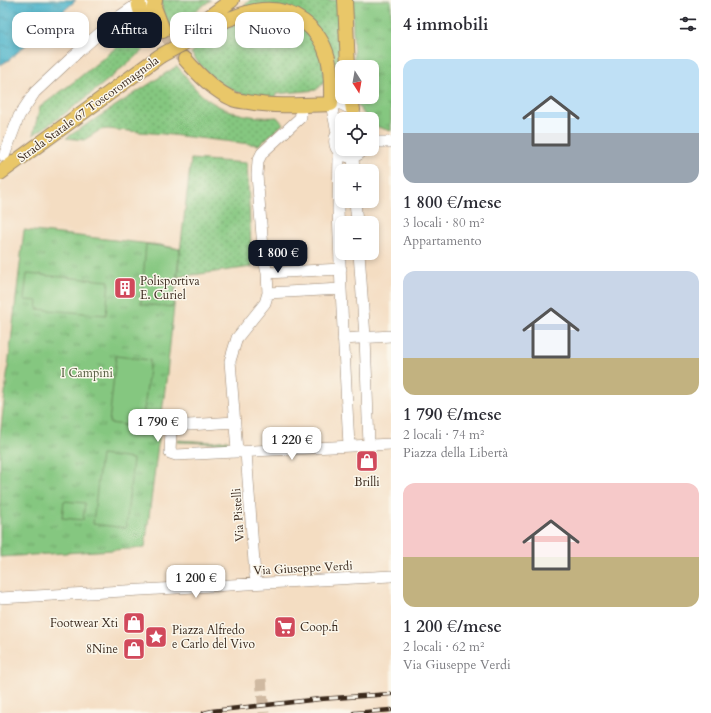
<!DOCTYPE html>
<html lang="it">
<head>
<meta charset="utf-8">
<style>
  :root { --surface:#fff; --page:#f7f7f7; --text:#2b2b33; --muted:#7c7c81; --accent:#111827 }
  body { margin:0; font-family:Cardo,serif; background:var(--page); color:var(--text); height:100vh; display:flex; flex-direction:column; font-size:15px; white-space:nowrap }
  * { box-sizing:border-box; margin:0 }
  p { font-size:13px; color:var(--muted) }
  .icon { flex:none; width:22px; height:22px; fill:none; stroke:currentColor; stroke-width:2; stroke-linecap:round; stroke-linejoin:round }
  .map { position:relative; flex:1; overflow:hidden }
  .drawer { display:flex; flex-direction:column; background:var(--surface); width:320px }
  .drawer>* { flex:none }
  .hud { position:absolute; left:12px; top:12px; width:319px; height:36px; display:flex; gap:8px }
  .needle { width:26px; rotate:169deg }
  .buttons { position:absolute; left:335px; top:60px; display:grid; gap:8px }
  .buttons a { display:grid; place-items:center; width:44px; height:44px; border-radius:8px; background:var(--surface); box-shadow:0 2px 6px #0003; font-size:20px }
  .price { position:absolute; translate:-50% -34px; padding:0 9px; border-radius:8px; background:#fff; color:#222; font-size:13px; line-height:26px; filter:drop-shadow(0 1px 2px #0008) }
  .price::after { content:''; position:absolute; left:50%; top:24px; width:12px; height:9px; margin-left:-6px; background:inherit; clip-path:polygon(0 0,100% 0,50% 100%) }
  .price.on { background:var(--accent); color:#fff }
  ul { padding:0; list-style:none }
  li { display:grid; align-content:center; gap:8px; height:212px; padding:0 12px }
  li span { display:grid; place-items:center; height:124px; border-radius:12px; color:#555 }
  li>.icon { margin-inline-start:auto }
  span .icon { width:72px; height:72px; fill:#fffc; stroke-width:1 }
  li b { font-size:17px }
  h2 { display:flex; justify-content:space-between; align-items:center; height:48px; padding:0 12px; font-size:17px }
  .pill { padding:0 14px; border-radius:12px; background:var(--surface); box-shadow:0 2px 6px #0003; font-size:14px; line-height:36px }
  .pill.on { background:var(--accent); color:#fff }
  main { display:flex; flex:1; min-height:0 }
  .map>svg:first-child { display:block }
  .grass { fill:url(#grass-dots); stroke:#60784f }
  .park { fill:url(#park-tufts); stroke:#60784f }
  .pitch { fill:#85c780; stroke:#60784f }
  .water { fill:url(#water-ripples); stroke:#426e74 }
  .lines { fill:none; stroke-linecap:round; stroke-linejoin:round }
  .minor-tunnel { stroke:#cfb9a1; stroke-width:11; stroke-dasharray:11 5.5; stroke-linecap:butt }
  .major-tunnel { stroke:#cfb9a1; stroke-width:14; stroke-dasharray:14 7; stroke-linecap:butt }
  .minor-casing { stroke:#988470; stroke-width:12 }
  .major-casing { stroke:#988470; stroke-width:16 }
  .minor { stroke:#fff; stroke-width:11 }
  .major { stroke:#e9c769; stroke-width:14 }
  .rail-casing { stroke:#3b2a1e; stroke-width:4.5 }
  .rail { stroke:#fbf7ec; stroke-width:3; stroke-dasharray:9; stroke-linecap:butt }
  .major-bridge-casing { stroke:#988470; stroke-width:16; stroke-linecap:butt }
  .major-bridge { stroke:#e9c769; stroke-width:14 }
  .labels { text-anchor:middle; dominant-baseline:central; stroke-width:3; stroke-linejoin:round; paint-order:stroke }
  .street-label { font-size:12px; fill:#3b2a1e; stroke:#fbf7ec }
  .poi-label { font-size:12px; fill:#3b2a1e; stroke:#fbf7ec; text-anchor:start }
  .park-label { font-size:12px; fill:#51593b; stroke:#fbf7ec }
</style>
</head>
<body>
<main>
<div class="map">
<svg width="391" height="713" viewBox="0 0 391 713">
  <defs>
    <pattern id="grass-dots" width="8" height="8" patternUnits="userSpaceOnUse"><rect width="8" height="8" fill="#85c780"/><path d="M2 2h.1M6 6h.1" fill="none" stroke="#6ea268" stroke-width="1.8" stroke-linecap="round"/></pattern>
    <pattern id="park-tufts" width="24" height="20" patternUnits="userSpaceOnUse"><rect width="24" height="20" fill="#85c780"/><path d="M3 7l-1-3M5 7V3M7 7l1-3M15 17l-1-3M17 17v-4M19 17l1-3" fill="none" stroke="#6ea268"/></pattern>
    <pattern id="water-ripples" width="26" height="14" patternUnits="userSpaceOnUse"><rect width="26" height="14" fill="#4ab2c9"/><path d="M2 4q2-2 4 0t4 0M15 11q2-2 4 0t4 0" fill="none" stroke="#3f91a3"/></pattern>
  </defs>
  <rect width="100%" height="100%" fill="#fbf7ec"/>
  <filter id="ink" filterUnits="userSpaceOnUse"><feTurbulence type="fractalNoise" baseFrequency=".025" numOctaves="2"/><feDisplacementMap in="SourceGraphic" scale="8" xChannelSelector="R" yChannelSelector="G"/><feConvolveMatrix kernelMatrix="1 2 1 2 8 2 1 2 1" color-interpolation-filters="sRGB"/></filter>
  <filter id="wash" filterUnits="userSpaceOnUse"><feTurbulence type="fractalNoise" baseFrequency=".012" numOctaves="4" result="noise"/><feDisplacementMap in="SourceGraphic" scale="16" xChannelSelector="R" yChannelSelector="G"/><feGaussianBlur stdDeviation="0.9" result="paint"/><feColorMatrix in="noise" values="0 0 0 0 0 0 0 0 0 0 0 0 0 0 0 0 0 1.4 0 .05"/><feComposite in="paint" operator="in"/></filter>
  <g filter="url(#wash)">
    <rect width="100%" height="100%" fill="#f4ddc2"/>
    <!-- grass -->
    <path class="grass" d="M 162,0 L 211,0 L 172,27 C 164,20 161,11 162,0 Z
      M 250,0 L 341,0 L 342,69 L 336,70 L 313,22 L 245,7 L 245,5 Z
      M 266,15 L 281,17 L 302,26 L 321,49 L 325,79 L 323,84 L 316,90 L 276,94 L 275,97 C 267,97 258,97 250,96 C 223,90 206,74 191,53 C 214,34 237,20 266,15 Z
      M 132,28 L 147,31 L 156,39 C 116,73 78,107 33,135 L 40,107 L 75,81 L 118,46 L 119,33 L 124,29 Z
      M 177,66 C 183,73 188,81 195,88 C 215,111 248,119 277,117 L 283,124 L 259,145 L 163,134 L 107,129 L 100,130 L 84,140 L 66,138 Z
      M 191,159 L 247,163 L 252,267 L 177,277 Z
      M 177,440 L 211,442 L 228,440 L 228,443 C 211,444 194,442 177,442 Z"/>
    <!-- park -->
    <path class="park" d="M 352,0 L 391,0 L 391,131 L 378,127 L 372,122 L 372,119 L 368,119 L 358,106 L 356,97 L 372,97 L 372,67 L 354,67 Z
      M 24,230 L 160,245 L 180,249 L 167,373 L 145,548 L 0,557 L 0,436 Z"/>
    <!-- pitch -->
    <path class="pitch" d="M 146,244 L 180,249 L 173,307 L 141,304 Z
      M 27,274 L 109,281 L 106,315 L 37,309 L 38,301 L 24,300 Z
      M 116,356 L 150,360 L 142,427 L 109,423 Z
      M 101,455 L 133,459 L 126,528 L 93,524 Z
      M 64,501 L 85,503 L 83,520 L 62,518 Z"/>
    <!-- water -->
    <path class="water" d="M 0,0 L 76,0 L 9,60 L 0,65 Z"/>
  </g>
  <g filter="url(#ink)">
    <g class="lines">
      <!-- minor-tunnel -->
      <path class="minor-tunnel" d="M 261,679 L 264,713"/>
      <!-- major-tunnel -->
      <path class="major-tunnel" d="M 163,31 L 182,56"/>
      <!-- minor casing -->
      <g class="minor-casing">
        <path id="minor" d="M 342,128 C 321,145 350,170 364,149
          M 337,132 L 331,104 L 341,104 L 353,110 L 356,119
          M 372,142 L 391,142
          M 339,152 L 338,210 L 341,289 L 349,446
          M 4,156 L 19,116 L 35,92 L 80,50 L 120,16 L 139,3 L 148,3 L 154,7
          M 353,157 L 354,171
          M 355,201 L 357,223
          M 359,253 L 365,337 L 369,445
          M 267,273 L 341,269
          M 268,293 L 341,289
          M 343,339 L 391,336
          M 234,422 L 174,426 L 171,430 L 170,453 L 176,455 L 391,444
          M 237,451 L 230,361 L 237,338 L 265,303 L 268,293 L 267,273 L 264,260 L 257,175 L 258,161 L 262,153 L 301,117 L 300,105
          M 246,452 L 255,576
          M 0,598 L 391,576"/>
      </g>
      <!-- major casing -->
      <g class="major-casing">
        <path id="major" d="M 139,0 C 136,14 153,23 163,31
          M 155,0 L 154,7 L 163,30
          M 345,0 L 348,67
          M 186,34 L 232,0
          M 185,59 C 198,74 214,91 233,99 C 237,101 243,101 248,102 C 275,107 303,105 331,104 C 331,88 332,73 328,58 C 320,28 293,7 262,10 C 249,11 238,16 226,20
          M 351,97 L 353,110
          M 0,173 L 160,56"/>
      </g>
      <!-- minor -->
      <use href="#minor" class="minor"/>
      <!-- major -->
      <use href="#major" class="major"/>
      <!-- rail casing -->
      <g class="rail-casing">
        <path id="rail" d="M 204,713 L 212,711 L 320,699 L 391,694
          M 354,713 L 391,710"/>
      </g>
      <!-- rail -->
      <use href="#rail" class="rail"/>
      <!-- major-bridge casing -->
      <g class="major-bridge-casing">
        <path id="major-bridge" d="M 160,56 L 226,20"/>
      </g>
      <!-- major-bridge -->
      <use href="#major-bridge" class="major-bridge"/>
    </g>
  </g>
  <!-- icons -->
  <defs>
    <g id="building-square" transform="scale(1.15)"><rect x="-9" y="-9" width="18" height="18" rx="4" fill="#d1495b" stroke="#fbf7ec"/><path d="M-4-6H4V6H1V3H-1V6H-4ZM-2.5-4.3h1.7v1.8h-1.7ZM.8-4.3h1.7v1.8H.8ZM-2.5-1h1.7V.8h-1.7ZM.8-1h1.7V.8H.8Z" fill="#fff"/></g>
    <g id="shop-square" transform="scale(1.15)"><rect x="-9" y="-9" width="18" height="18" rx="4" fill="#d1495b" stroke="#fbf7ec"/><path d="M-5-2.5h2.3a2.7 3.5 0 0 1 5.4 0H5L5.5 6h-11ZM-1.5-2.5h3a1.5 2.3 0 0 0-3 0Z" fill="#fff"/></g>
    <g id="supermarket-square" transform="scale(1.15)"><rect x="-9" y="-9" width="18" height="18" rx="4" fill="#d1495b" stroke="#fbf7ec"/><path d="M-6-5.5h2.5l.6 2H6L4.5 2H-2.5L-4.4-4H-6ZM-1.5 3.2a1.3 1.3 0 1 0 .1 0ZM3 3.2a1.3 1.3 0 1 0 .1 0Z" fill="#fff"/></g>
    <g id="sight-square" transform="scale(1.15)"><rect x="-9" y="-9" width="18" height="18" rx="4" fill="#d1495b" stroke="#fbf7ec"/><path d="M0-6L1.8-2.2L6-1.7L2.9 1.2L3.7 5.4L0 3.3L-3.7 5.4L-2.9 1.2L-6-1.7L-1.8-2.2Z" fill="#fff"/></g>
  </defs>
  <g fill-rule="evenodd">
    <use href="#building-square" x="125" y="288"/>
    <use href="#shop-square" x="367" y="461"/>
    <use href="#shop-square" x="134" y="623"/>
    <use href="#supermarket-square" x="285" y="627"/>
    <use href="#sight-square" x="156" y="637"/>
    <use href="#shop-square" x="134" y="649"/>
  </g>
  <g class="labels">
    <!-- street labels -->
    <g class="street-label">
      <text transform="translate(88 109) rotate(-36)">Strada Statale 67 Toscoromagnola</text>
      <text transform="translate(238 515) rotate(-94)">Via Pistelli</text>
      <text transform="translate(303 568) rotate(-3)">Via Giuseppe Verdi</text>
    </g>
    <!-- poi labels -->
    <g class="poi-label">
      <text x="140" y="281">Polisportiva<tspan x="140" dy="14">E. Curiel</tspan></text>
      <text x="367" y="482" text-anchor="middle">Brilli</text>
      <text x="118" y="623" text-anchor="end">Footwear Xti</text>
      <text x="300" y="627">Coop.fi</text>
      <text x="172" y="630">Piazza Alfredo<tspan x="172" dy="14">e Carlo del Vivo</tspan></text>
      <text x="118" y="649" text-anchor="end">8Nine</text>
    </g>
    <!-- park labels -->
    <g class="park-label">
      <text x="87" y="373">I Campini</text>
    </g>
  </g>
</svg>
<div class="buttons">
<a><svg class="needle" viewBox="-14 -14 28 28"><path d="M0-13l5 13h-10z" fill="#e53935"/><path d="M0 13l5-13h-10z" fill="#7c7c81"/></svg></a>
<a><svg class="icon" aria-label="locate" viewBox="0 0 24 24"><circle cx="12" cy="12" r="6"/><path d="M12 2v4M12 18v4M2 12h4M18 12h4"/></svg></a>
<a>+</a>
<a>−</a>
</div>
<b class="price on" style="left:278px;top:274px">1 800 €</b>
<b class="price" style="left:158px;top:443px">1 790 €</b>
<b class="price" style="left:292px;top:461px">1 220 €</b>
<b class="price" style="left:196px;top:599px">1 200 €</b>
<div class="hud">
<a class="pill">Compra</a>
<a class="pill on">Affitta</a>
<a class="pill">Filtri</a>
<a class="pill">Nuovo</a>
</div>
</div>
<section class="drawer">
<h2>4 immobili<svg class="icon" aria-label="filters" viewBox="0 0 24 24"><path d="M4 7h16M4 17h16"/><circle cx="9" cy="7" r="2"/><circle cx="15" cy="17" r="2"/></svg></h2>
<ul>
<li><span style="background:linear-gradient(#bfe0f5 60%,#9aa5b1 0)"><svg class="icon" aria-label="home" viewBox="0 0 24 24"><path d="M3 11l9-7 9 7M6 9v11h12V9"/></svg></span><div><b>1 800 €/mese</b><p>3 locali · 80 m²</p><p>Appartamento</p></div></li>
<li><span style="background:linear-gradient(#c9d6e8 70%,#c2b280 0)"><svg class="icon" aria-label="home" viewBox="0 0 24 24"><path d="M3 11l9-7 9 7M6 9v11h12V9"/></svg></span><div><b>1 790 €/mese</b><p>2 locali · 74 m²</p><p>Piazza della Libertà</p></div></li>
<li><span style="background:linear-gradient(#f6c9c9 60%,#c2b280 0)"><svg class="icon" aria-label="home" viewBox="0 0 24 24"><path d="M3 11l9-7 9 7M6 9v11h12V9"/></svg></span><div><b>1 200 €/mese</b><p>2 locali · 62 m²</p><p>Via Giuseppe Verdi</p></div></li>
</ul>
</section>
</main>
</body>
</html>
